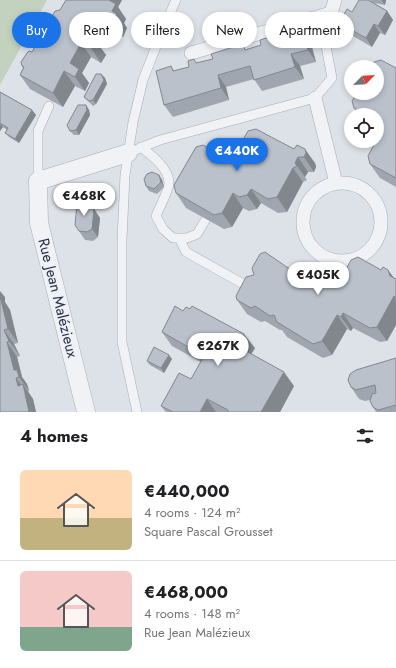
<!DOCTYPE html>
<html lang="en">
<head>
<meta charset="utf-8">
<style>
  :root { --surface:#fff; --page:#f2f2f2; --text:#202124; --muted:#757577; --line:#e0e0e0; --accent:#1a73e8 }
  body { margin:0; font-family:Jost,sans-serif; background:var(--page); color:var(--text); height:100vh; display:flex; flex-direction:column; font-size:15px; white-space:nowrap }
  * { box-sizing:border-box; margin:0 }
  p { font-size:13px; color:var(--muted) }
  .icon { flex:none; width:22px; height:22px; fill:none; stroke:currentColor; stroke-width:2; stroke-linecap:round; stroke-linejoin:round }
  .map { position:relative; height:412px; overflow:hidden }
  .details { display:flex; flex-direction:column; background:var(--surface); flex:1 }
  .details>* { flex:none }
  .banner { position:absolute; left:12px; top:12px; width:372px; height:36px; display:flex; gap:8px }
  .needle { width:26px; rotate:66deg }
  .fabs { position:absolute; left:344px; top:60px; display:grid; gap:8px }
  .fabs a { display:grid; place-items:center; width:40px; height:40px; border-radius:50%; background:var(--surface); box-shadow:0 2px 6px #0003; font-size:20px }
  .price { position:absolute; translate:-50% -34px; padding:0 9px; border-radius:14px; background:#fff; color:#222; font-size:13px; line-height:26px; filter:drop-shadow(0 1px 2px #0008) }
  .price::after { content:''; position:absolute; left:50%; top:24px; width:12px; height:9px; margin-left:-6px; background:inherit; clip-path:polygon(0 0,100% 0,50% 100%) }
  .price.selected { background:var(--accent); color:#fff }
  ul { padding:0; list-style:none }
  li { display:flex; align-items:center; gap:12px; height:100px; padding:0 20px }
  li+li { border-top:1px solid var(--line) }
  li span { display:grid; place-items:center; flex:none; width:112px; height:80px; border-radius:6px; color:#555 }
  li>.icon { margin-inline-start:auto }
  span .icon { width:48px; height:48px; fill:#fffc; stroke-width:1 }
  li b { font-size:17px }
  h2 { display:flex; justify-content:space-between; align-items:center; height:48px; padding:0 20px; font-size:17px }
  .tag { padding:0 14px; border-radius:18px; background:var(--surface); box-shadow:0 2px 6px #0003; font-size:14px; line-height:36px }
  .tag.selected { background:var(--accent); color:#fff }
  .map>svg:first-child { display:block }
  .green { fill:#c3d2be }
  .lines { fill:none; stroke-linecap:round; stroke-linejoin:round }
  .service-casing { stroke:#a6acb6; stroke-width:10 }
  .pedestrian-casing { stroke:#a6acb6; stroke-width:14 }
  .minor-casing { stroke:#a6acb6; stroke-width:19 }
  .service { stroke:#f0f2f6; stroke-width:9 }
  .pedestrian { stroke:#f0f2f6; stroke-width:13 }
  .minor { stroke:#f0f2f6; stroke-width:18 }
  .wall { fill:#a0a6af }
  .shaded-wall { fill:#82878e }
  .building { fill:#bac1cb; stroke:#82878e }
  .labels { text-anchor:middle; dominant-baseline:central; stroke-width:3; stroke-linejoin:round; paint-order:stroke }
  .street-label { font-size:15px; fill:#262f40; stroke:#edf0f6 }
</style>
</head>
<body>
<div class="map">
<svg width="396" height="412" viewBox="0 0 396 412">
  <rect width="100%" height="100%" fill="#dde2e8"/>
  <!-- green -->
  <path class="green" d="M 0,0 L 47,0 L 0,85 Z"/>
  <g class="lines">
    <!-- service casing -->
    <g class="service-casing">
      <path id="service" d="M 141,147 C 151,155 169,168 169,183 C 169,190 159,208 156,216 L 163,229 L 173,238 L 187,238 L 197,234 L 206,219
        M 128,153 L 160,140 L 315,98 L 332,78 L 326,46
        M 38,181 L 38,131 L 49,106
        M 179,238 L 186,252 L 245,285
        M 137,412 L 122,342 L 122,240 L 125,175 L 133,122 L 143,80 L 162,31 L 176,0"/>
    </g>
    <!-- pedestrian casing -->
    <g class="pedestrian-casing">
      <path id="pedestrian" d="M 191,53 L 331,13 L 335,0
        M 315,98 L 336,183
        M303 222a39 39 0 1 1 78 0a39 39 0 1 1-78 0Z"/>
    </g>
    <!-- minor casing -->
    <g class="minor-casing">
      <path id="minor" d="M 86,412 L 39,223 L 38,181 L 128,153"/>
    </g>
    <!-- service -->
    <use href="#service" class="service"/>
    <!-- pedestrian -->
    <use href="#pedestrian" class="pedestrian"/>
    <!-- minor -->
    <use href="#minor" class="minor"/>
  </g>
  <!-- wall -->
  <path class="wall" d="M 66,0 L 122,0 L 118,7 L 126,19 L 124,23 L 127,28 L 123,37 L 107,28 L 98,44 L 106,55 L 101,63 L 91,57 L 82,73 L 89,83 L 85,91 L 75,86 L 63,107 L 30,89 L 20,75 L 23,68 L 22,66 L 32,52 L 48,24 L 60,10 Z
    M 370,0 L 386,0 L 385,5 L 374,3 L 387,11 L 393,20 L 385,35 L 380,33 L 372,47 L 346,32 L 339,23 L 352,12 L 371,2 Z
    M 301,28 L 310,40 L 316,62 L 300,66 L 304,79 L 262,91 L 254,79 L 226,87 L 229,100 L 173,117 L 164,105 L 171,66 L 174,71 L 189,67 L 197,63 L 247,50 L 287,38 Z
    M 396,68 L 396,187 L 380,178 L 370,164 L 377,141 L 377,115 L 359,115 L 354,108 Z
    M 101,74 L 105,78 L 107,84 L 96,104 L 93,106 L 84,97 Z
    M 0,92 L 32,110 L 36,115 L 19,143 L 9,137 L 5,133 L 7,130 L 3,127 L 0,131 Z
    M 86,105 L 89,110 L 90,115 L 79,135 L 74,135 L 70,131 Z
    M 256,129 L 315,163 L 316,167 L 314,172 L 308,172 L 305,177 L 307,180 L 303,182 L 287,212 L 278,213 L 261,203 L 257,209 L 249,211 L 243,208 L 232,227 L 224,229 L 186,208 L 176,193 L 231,160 Z
    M 159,175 L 162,180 L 164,187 L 157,194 L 149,191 L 146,186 Z
    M 91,208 L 94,209 L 100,218 L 98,237 L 93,241 L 85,240 L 79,231 Z
    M 381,270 L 388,270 L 394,278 L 396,279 L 396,325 L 387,341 L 380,342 L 353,328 L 351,331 L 347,329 L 332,355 L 323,358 L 287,337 L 282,330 L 280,330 L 265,321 L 261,322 L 247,314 L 237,300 L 254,275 L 297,276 L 321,285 Z
    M 5,297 L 5,302 L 10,310 L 18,343 L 14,344 L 20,356 L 17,357 L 22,377 L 27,384 L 29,391 L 28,392 L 33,399 L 36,412 L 0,412 Z
    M 162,332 L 255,348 L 251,354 L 294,386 L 280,412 L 166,412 L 161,406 L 191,379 L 201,362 L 172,346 Z
    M 396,358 L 396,412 L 376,412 L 373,407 L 370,400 L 365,401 L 359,399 L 351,387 Z
    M 172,359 L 164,373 L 150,365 L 147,361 Z"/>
  <!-- shaded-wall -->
  <path class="shaded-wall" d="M 107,0 L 122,0 L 118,7 L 126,19 L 124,23 L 127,28 L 123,37 L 112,22 L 112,11 Z
    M 382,0 L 386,0 L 385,5 L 382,1 Z
    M 387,11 L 393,20 L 385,35 L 378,26 Z
    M 97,13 L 107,28 L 98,44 L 106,55 L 101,63 L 91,48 L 85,35 Z
    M 374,24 L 380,33 L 372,47 L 366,38 Z
    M 301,28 L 310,40 L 316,62 L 308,50 Z
    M 81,43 L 91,57 L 82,73 L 89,83 L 85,91 L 75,77 L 70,63 Z
    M 291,54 L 300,66 L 304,79 L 295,67 Z
    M 64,71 L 75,86 L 63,107 L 53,93 Z
    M 101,74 L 105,78 L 107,84 L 96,104 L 93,100 Z
    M 218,75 L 226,87 L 229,100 L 221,88 Z
    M 86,105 L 89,110 L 90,115 L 79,135 L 76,130 Z
    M 32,110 L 36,115 L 19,143 L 15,139 Z
    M 0,124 L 3,127 L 0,131 Z
    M 305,149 L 315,163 L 316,167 L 314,172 L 304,157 Z
    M 298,157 L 308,172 L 305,177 L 295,163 Z
    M 293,168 L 303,182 L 287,212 L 277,197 Z
    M 159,175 L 162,180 L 164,187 L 161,182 Z
    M 251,189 L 261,203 L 257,209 L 247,195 Z
    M 233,193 L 243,208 L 232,227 L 222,213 Z
    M 87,202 L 94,212 L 94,209 L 100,218 L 98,237 L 92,229 L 90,208 Z
    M 388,270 L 396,281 L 390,276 Z
    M 0,291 L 5,297 L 5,302 L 10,310 L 18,343 L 8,329 L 0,304 Z
    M 394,296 L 396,299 L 396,325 L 387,341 L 377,327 Z
    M 343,313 L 353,328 L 351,331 L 341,317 Z
    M 337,315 L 347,329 L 332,355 L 322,341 Z
    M 4,330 L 14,344 L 20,356 L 9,341 Z
    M 244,334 L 255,348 L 247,361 L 237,346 Z
    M 7,342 L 17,357 L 22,377 L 27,384 L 29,391 L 14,370 Z
    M 169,355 L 172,359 L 164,373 L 161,368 Z
    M 284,372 L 294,386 L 280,412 L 261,412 Z
    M 16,378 L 24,389 L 23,384 L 33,399 L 36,412 L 29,412 L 18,386 Z
    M 207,399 L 216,412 L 200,412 Z"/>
  <!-- building -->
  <path class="building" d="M 66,0 L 109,0 L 116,4 L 112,11 L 117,14 L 112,22 L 97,13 L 85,35 L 96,41 L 91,48 L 81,43 L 70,63 L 79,69 L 75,77 L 64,71 L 53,93 L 20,75 L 24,67 L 22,66 L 21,62 L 27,53 L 29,51 L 32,52 L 40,38 L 37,33 L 42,24 L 46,22 L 48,24 L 55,11 L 60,10 Z
    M 359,0 L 368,0 L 387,11 L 378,26 L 374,24 L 366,38 L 339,23 L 347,9 L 352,12 Z
    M 301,28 L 308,50 L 291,54 L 295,67 L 254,80 L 250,66 L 218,75 L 221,88 L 164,105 L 156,71 L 171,66 L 173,71 L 189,67 L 188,61 L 194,59 L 196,63 L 213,59 L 211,54 L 243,44 L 245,50 L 261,45 L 260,40 L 269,37 L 271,42 L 287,38 L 286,33 Z
    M 381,60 L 396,68 L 396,178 L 370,164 L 368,156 L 376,141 L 377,141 L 379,137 L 377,136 L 377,115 L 367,115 L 354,108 L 352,101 L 357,93 L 377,93 L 377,67 L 371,67 L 374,62 Z
    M 96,74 L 101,74 L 104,80 L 93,100 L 89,101 L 84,97 Z
    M 0,92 L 32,110 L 15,139 L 5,133 L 8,128 L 0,123 Z
    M 78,105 L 86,105 L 87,110 L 76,130 L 70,131 L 67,125 Z
    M 256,129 L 294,149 L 297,145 L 305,149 L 306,153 L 304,157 L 298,157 L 295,163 L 297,166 L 293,168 L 277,197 L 268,199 L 251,189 L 247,195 L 239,197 L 233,193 L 222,213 L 214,215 L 176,193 L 174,185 L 196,147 L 203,145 L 231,160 L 248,131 Z
    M 152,172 L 159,175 L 161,182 L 154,189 L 146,186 L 144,179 L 147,174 Z
    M 81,201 L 87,202 L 90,208 L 94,209 L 92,229 L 87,232 L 79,231 L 75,225 L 77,204 Z
    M 265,252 L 294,272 L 295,276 L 303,274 L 321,285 L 325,278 L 332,276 L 340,280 L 351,260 L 358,257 L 381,270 L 383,267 L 388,270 L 390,276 L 396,279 L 396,297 L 394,296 L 377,327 L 370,328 L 343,313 L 341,317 L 337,315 L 322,341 L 313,344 L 277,322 L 274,315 L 270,316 L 255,306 L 251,308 L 237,300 L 236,296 L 246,277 L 254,275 L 252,268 L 260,254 Z
    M 0,296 L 8,329 L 4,330 L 9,341 L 7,342 L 14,370 L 17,370 L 19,377 L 16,378 L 18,386 L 23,384 L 29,412 L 0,412 Z
    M 175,306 L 183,311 L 186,307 L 190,309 L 192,306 L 244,334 L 237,346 L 284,372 L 261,412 L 228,412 L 228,410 L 207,399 L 200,412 L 173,412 L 161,406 L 179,373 L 191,379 L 204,356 L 162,332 Z
    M 154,347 L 169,355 L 161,368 L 147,361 Z
    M 396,358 L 396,405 L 378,410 L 373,407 L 370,401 L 372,394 L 376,393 L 375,385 L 356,390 L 351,387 L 348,380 L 350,374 L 356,370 Z"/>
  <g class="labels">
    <!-- street labels -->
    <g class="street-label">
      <text transform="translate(58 298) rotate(76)">Rue Jean Malézieux</text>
    </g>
  </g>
</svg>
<div class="fabs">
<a><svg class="needle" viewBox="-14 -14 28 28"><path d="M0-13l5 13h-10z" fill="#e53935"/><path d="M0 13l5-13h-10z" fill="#757577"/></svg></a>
<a><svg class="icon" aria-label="locate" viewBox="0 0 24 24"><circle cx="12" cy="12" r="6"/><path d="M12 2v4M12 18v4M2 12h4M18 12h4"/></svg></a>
</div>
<b class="price selected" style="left:237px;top:172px">€440K</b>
<b class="price" style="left:84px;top:217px">€468K</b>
<b class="price" style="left:318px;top:296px">€405K</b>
<b class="price" style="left:218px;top:367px">€267K</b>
<div class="banner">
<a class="tag selected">Buy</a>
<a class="tag">Rent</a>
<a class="tag">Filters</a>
<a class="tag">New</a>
<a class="tag">Apartment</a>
</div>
</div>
<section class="details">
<h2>4 homes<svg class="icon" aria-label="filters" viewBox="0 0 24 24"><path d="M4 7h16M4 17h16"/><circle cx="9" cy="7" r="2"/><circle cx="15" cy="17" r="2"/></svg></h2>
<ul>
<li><span style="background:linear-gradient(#ffd9b3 60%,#c2b280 0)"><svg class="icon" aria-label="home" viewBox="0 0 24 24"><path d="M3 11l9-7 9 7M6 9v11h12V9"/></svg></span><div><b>€440,000</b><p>4 rooms · 124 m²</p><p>Square Pascal Grousset</p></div></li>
<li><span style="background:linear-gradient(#f6c9c9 70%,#7fa58c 0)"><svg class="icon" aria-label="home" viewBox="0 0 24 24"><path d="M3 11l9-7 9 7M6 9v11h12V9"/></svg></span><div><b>€468,000</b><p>4 rooms · 148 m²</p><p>Rue Jean Malézieux</p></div></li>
</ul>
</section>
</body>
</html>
